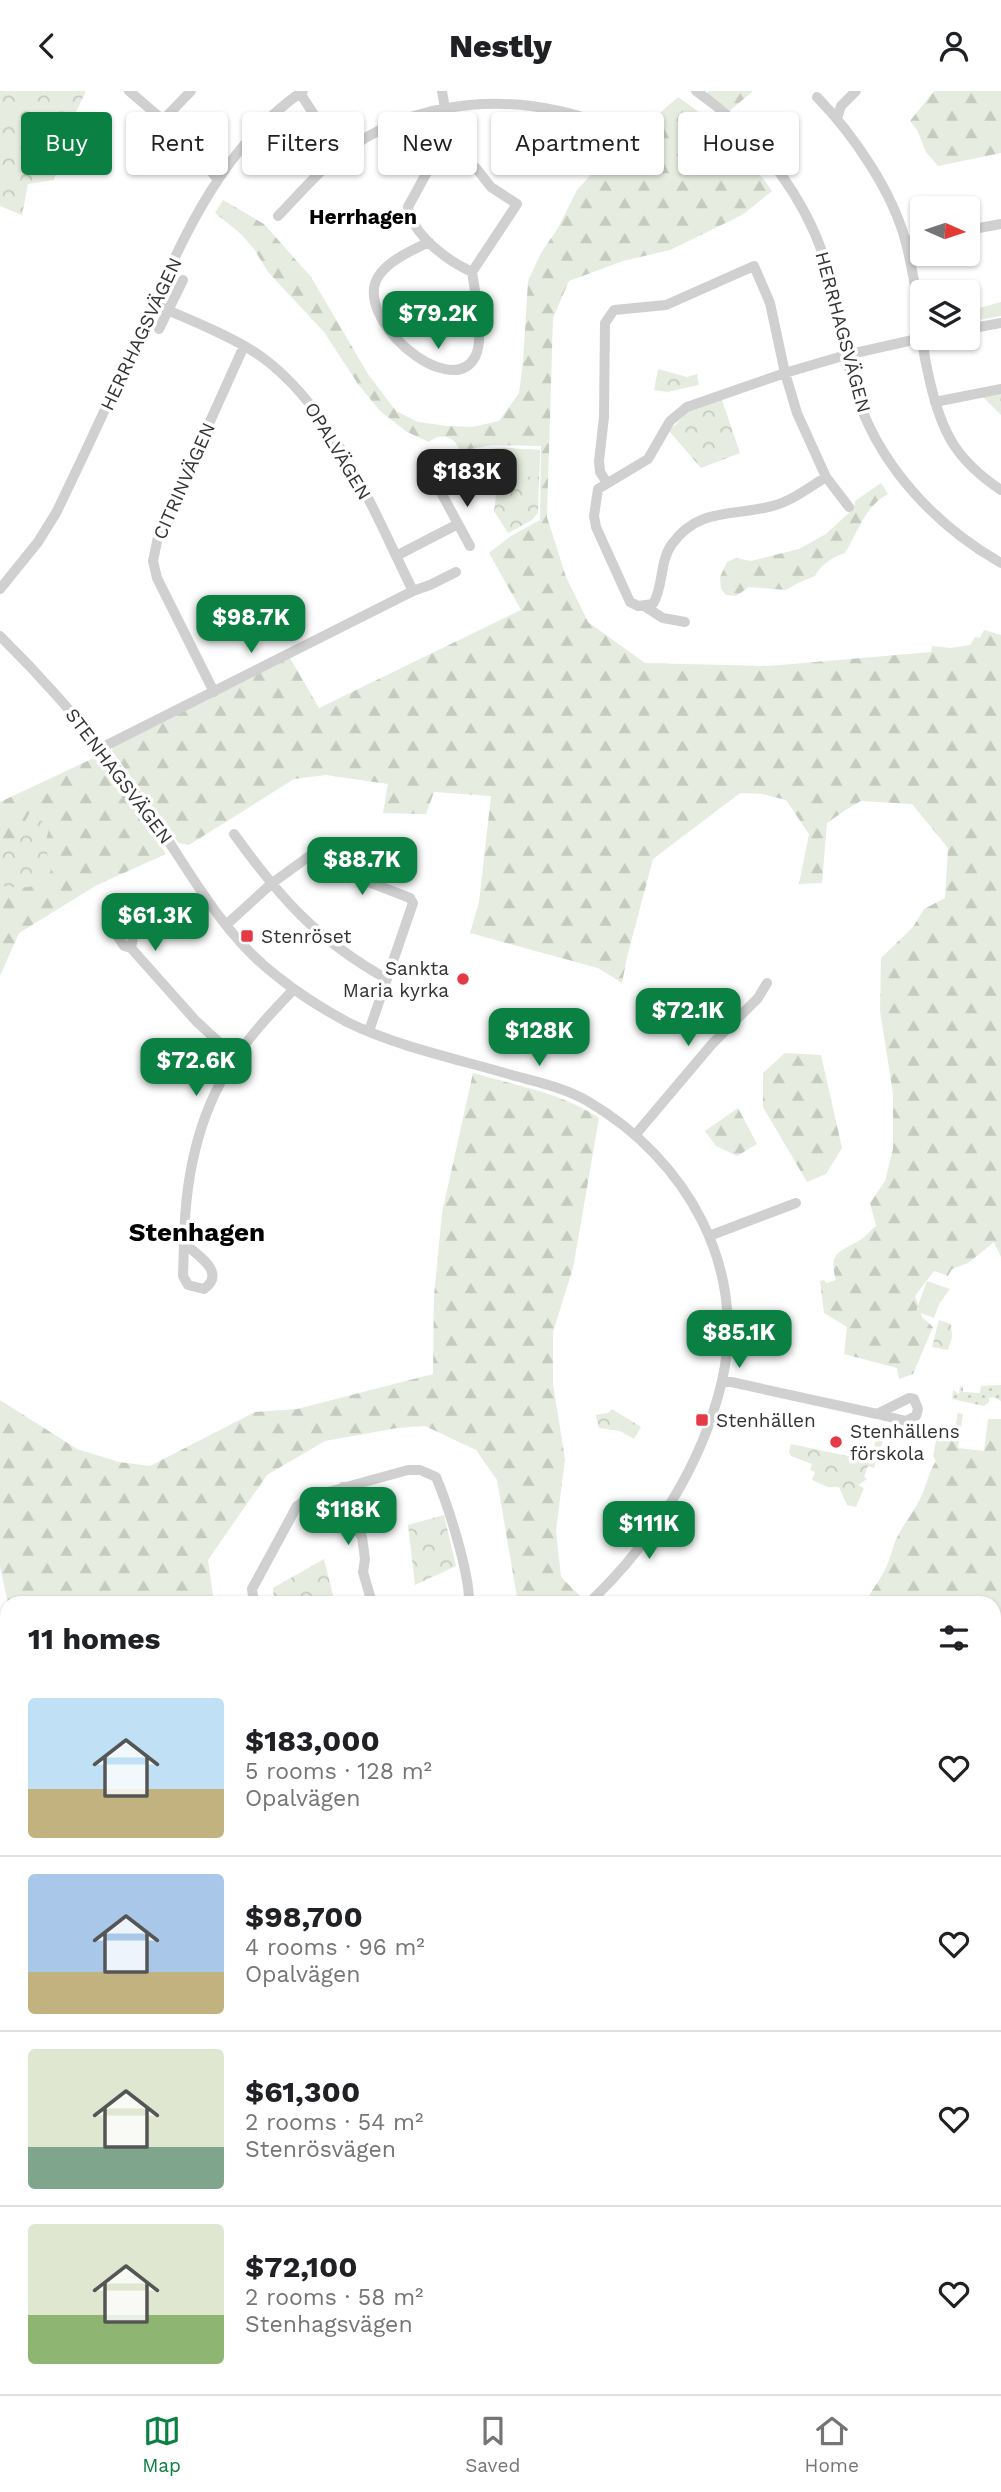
<!DOCTYPE html>
<html lang="en">
<head>
<meta charset="utf-8">
<style>
  :root { --surface:#fff; --page:#f2f2f2; --text:#202124; --muted:#757577; --line:#e0e0e0; --accent:#0b8043 }
  body { margin:0; font-family:"Work Sans",sans-serif; background:var(--page); color:var(--text); height:100vh; display:flex; flex-direction:column; font-size:26px; white-space:nowrap }
  * { box-sizing:border-box; margin:0 }
  p { font-size:23px; color:var(--muted) }
  .icon { flex:none; width:38px; height:38px; fill:none; stroke:currentColor; stroke-width:2; stroke-linecap:round; stroke-linejoin:round }
  .map { position:relative; flex:1; overflow:hidden }
  .panel { position:absolute; left:0px; top:1505px; width:1001px; height:798px; display:flex; flex-direction:column; background:var(--surface); border-radius:21px 21px 0 0; box-shadow:0 2px 5px #0004 }
  .panel>* { flex:none }
  .banner { position:absolute; left:21px; top:21px; width:959px; height:63px; display:flex; gap:14px }
  .needle { width:46px; rotate:93deg }
  .tools { position:absolute; left:910px; top:105px; display:grid; gap:14px }
  .tools a { display:grid; place-items:center; width:70px; height:70px; border-radius:7px; background:var(--surface); box-shadow:0 2px 5px #0004; font-size:35px }
  .price { position:absolute; translate:-50% -60px; padding:0 16px; border-radius:14px; background:var(--accent); color:#fff; font-size:23px; line-height:46px; filter:drop-shadow(0 2px 4px #0008) }
  .price::after { content:''; position:absolute; left:50%; top:42px; width:21px; height:16px; margin-left:-10px; background:inherit; clip-path:polygon(0 0,100% 0,50% 100%) }
  .price.current { background:#222; color:#fff }
  ul { padding:0; list-style:none }
  li { display:flex; align-items:center; gap:21px; height:175px; padding:0 28px }
  li+li { border-top:2px solid var(--line) }
  li span { display:grid; place-items:center; flex:none; width:196px; height:140px; border-radius:7px; color:#555 }
  li>.icon { margin-inline-start:auto }
  span .icon { width:84px; height:84px; fill:#fffc; stroke-width:1 }
  li b { font-size:30px }
  h2 { display:flex; justify-content:space-between; align-items:center; height:84px; padding:0 28px; font-size:30px }
  .pill { padding:0 24px; border-radius:7px; background:var(--surface); box-shadow:0 2px 5px #0004; font-size:24px; line-height:63px }
  .pill.current { background:var(--accent); color:#fff }
  header { display:flex; justify-content:space-between; align-items:center; height:91px; padding:0 28px; background:var(--surface); font-size:32px; font-weight:800 }
  .menu { display:flex; justify-content:space-around; align-items:center; height:98px; border-top:2px solid var(--line); background:var(--surface); font-size:19px; color:var(--muted) }
  .menu a { display:grid; justify-items:center; gap:4px }
  .menu .current { color:var(--accent) }
  .map>svg:first-child { display:block }
  .grass { fill:url(#grass-dots) }
  .forest { fill:url(#forest-firs) }
  .cemetery { fill:url(#cemetery-stones) }
  .park { fill:url(#park-crowns) }
  .pitch { fill:#e6ecdf }
  .lines { fill:none; stroke-linecap:round; stroke-linejoin:round }
  .stream { stroke:#cfe2ee; stroke-width:3.5 }
  .street { stroke:#d0d0d0; stroke-width:10 }
  .poi-dot { fill:#e63946; stroke:#fff; stroke-width:2.5 }
  .labels { text-anchor:middle; dominant-baseline:central; stroke-width:7; stroke-linejoin:round; paint-order:stroke }
  .street-label { font-size:19px; fill:#333; stroke:#fff }
  .poi-label { font-size:19px; fill:#333; stroke:#fff; text-anchor:start }
  .neighbourhood-label { font-size:21px; font-weight:bold; fill:#000; stroke:#fff }
  .district-label { font-size:26px; font-weight:bold; fill:#000; stroke:#fff }
</style>
</head>
<body>
<header><svg class="icon" aria-label="back" viewBox="0 0 24 24"><path d="M15 5l-7 7 7 7"/></svg>Nestly<svg class="icon" aria-label="person" viewBox="0 0 24 24"><circle cx="12" cy="8" r="4"/><path d="M4 21q1-7 8-7t8 7"/></svg></header>
<div class="map">
<svg width="1001" height="2303" viewBox="0 0 1001 2303">
  <defs>
    <pattern id="grass-dots" width="8" height="8" patternUnits="userSpaceOnUse" patternTransform="scale(1.75)"><rect width="8" height="8" fill="#e6ecdf"/><path d="M2 2h.1M6 6h.1" fill="none" stroke="#c6cbc0" stroke-width="1.8" stroke-linecap="round"/></pattern>
    <pattern id="forest-firs" width="22" height="20" patternUnits="userSpaceOnUse" patternTransform="scale(1.75)"><rect width="22" height="20" fill="#e6ecdf"/><path d="M5 1l3.5 6h-7zM16 11l3.5 6h-7z" fill="#c6cbc0"/></pattern>
    <pattern id="cemetery-stones" width="16" height="16" patternUnits="userSpaceOnUse" patternTransform="scale(1.75)"><rect width="16" height="16" fill="#e6ecdf"/><path d="M2 7V4a2 2 0 0 1 4 0v3zM10 15v-3a2 2 0 0 1 4 0v3z" fill="#c6cbc0"/></pattern>
    <pattern id="park-crowns" width="20" height="18" patternUnits="userSpaceOnUse" patternTransform="scale(1.75)"><rect width="20" height="18" fill="#e6ecdf"/><path d="M2 6a3 3 0 1 1 6 0M12 15a3 3 0 1 1 6 0" fill="none" stroke="#c6cbc0"/></pattern>
  </defs>
  <rect width="100%" height="100%" fill="#fff"/>
  <!-- grass -->
  <path class="grass" d="M 1001,1294 L 1001,1310 L 993,1306 L 989,1307 L 989,1311 L 984,1315 L 952,1308 L 953,1299 L 959,1303 L 960,1295 L 963,1295 L 963,1301 L 980,1302 L 981,1295 Z
    M 7,1599 L 7,1635 L 0,1636 L 0,1600 Z
    M 0,1829 L 7,1832 L 7,1903 L 0,1910 Z
    M 0,2124 L 7,2133 L 7,2296 L 80,2296 L 83,2303 L 0,2303 C 0,2289 7,2274 4,2261 L 0,2259 Z"/>
  <!-- forest -->
  <path class="forest" d="M 709,0 L 753,0 L 726,23 L 703,5 Z
    M 934,0 L 1001,0 L 1001,62 L 938,75 L 926,61 L 917,39 L 910,30 Z
    M 678,6 C 716,31 746,63 772,100 L 742,124 L 670,159 L 623,170 L 569,190 L 553,227 L 547,426 L 566,486 L 588,531 L 645,572 L 769,575 L 931,561 L 932,555 L 951,557 L 970,554 L 975,546 L 980,547 L 984,539 L 1001,544 L 1001,1166 L 994,1151 L 968,1172 L 952,1178 L 948,1185 L 934,1180 L 915,1205 L 922,1226 L 933,1236 L 913,1283 L 899,1288 L 897,1277 L 844,1263 L 847,1236 L 824,1222 L 820,1190 L 824,1189 L 826,1192 L 836,1189 C 827,1158 843,1161 863,1147 C 868,1143 872,1138 876,1135 L 870,1112 L 885,1090 L 893,1058 L 893,1002 L 880,920 L 881,867 L 913,836 L 924,818 L 945,807 L 948,757 L 912,713 L 861,710 L 847,718 L 827,732 L 822,792 L 799,793 L 809,743 L 786,709 L 762,703 L 740,702 L 653,768 L 627,866 L 622,892 L 598,877 L 470,842 L 479,811 L 491,705 L 434,701 L 426,723 L 383,722 L 388,693 L 326,684 L 294,688 L 189,754 L 179,752 L 112,660 L 114,651 L 287,562 L 319,617 L 521,519 L 489,462 L 511,445 L 540,429 L 541,355 L 492,354 L 460,360 C 455,345 441,341 429,351 L 407,341 L 380,320 L 358,293 L 324,241 L 268,181 L 254,158 L 241,143 L 215,122 L 223,109 L 264,133 L 311,186 L 368,283 L 396,320 L 418,331 L 447,335 L 472,336 L 499,330 L 519,302 L 523,271 L 528,190 L 541,162 L 558,137 L 577,99 L 596,78 Z
    M 974,198 L 976,218 L 1001,211 L 1001,225 L 968,231 L 968,201 L 960,201 Z
    M 881,392 L 888,403 C 865,415 858,441 845,462 C 833,465 820,475 815,485 L 798,492 L 786,499 L 749,496 L 736,505 L 726,504 L 721,498 L 720,486 L 727,471 L 736,467 L 751,470 L 799,458 L 826,443 L 854,417 L 855,410 Z
    M 98,665 L 166,763 L 97,794 L 19,842 L 0,885 L 0,711 Z
    M 785,962 L 821,964 L 842,1057 L 826,1083 L 807,1091 L 763,1016 L 763,982 Z
    M 473,982 C 514,994 563,1002 599,1027 L 573,1177 L 553,1241 L 553,1293 L 565,1368 L 556,1440 L 561,1486 L 584,1509 L 581,1512 L 518,1512 L 497,1389 L 476,1359 L 425,1335 L 397,1337 L 325,1350 L 267,1384 L 208,1469 L 214,1512 L 8,1512 L 0,1476 L 0,1309 L 77,1358 L 119,1371 L 150,1375 L 255,1321 L 297,1318 L 433,1283 L 434,1205 L 442,1122 Z
    M 738,1017 L 757,1053 L 737,1065 L 716,1055 L 705,1040 Z
    M 958,1322 L 963,1323 L 958,1357 L 984,1360 L 988,1328 L 1001,1328 L 1001,1758 L 994,1793 L 994,1512 L 864,1512 C 871,1501 879,1490 885,1479 C 891,1467 892,1454 899,1443 C 905,1431 913,1422 919,1410 C 926,1397 928,1382 936,1370 L 933,1365 L 937,1345 L 953,1348 Z
    M 551,2296 L 777,2296 L 777,2303 L 555,2303 Z"/>
  <!-- cemetery -->
  <path class="cemetery" d="M 1001,1820 L 1001,2303 L 787,2303 L 787,2296 L 994,2296 L 994,1834 Z"/>
  <!-- park -->
  <path class="park" d="M 0,0 L 86,0 L 53,69 L 59,73 L 54,89 L 28,93 L 22,124 L 0,115 Z
    M 658,278 L 687,286 L 697,283 L 699,294 L 667,301 L 654,299 Z
    M 1001,303 L 1001,324 L 983,306 Z
    M 721,306 L 740,362 L 701,377 L 669,340 L 690,319 Z
    M 497,357 L 540,359 L 538,422 L 532,429 L 508,442 L 494,420 L 496,405 L 474,361 Z
    M 31,719 L 49,738 L 45,753 L 51,779 C 42,800 24,796 5,796 L 0,789 L 0,760 L 17,746 Z
    M 939,1229 L 951,1233 L 952,1246 L 948,1259 L 932,1256 Z
    M 612,1318 L 641,1336 L 634,1348 L 620,1340 L 599,1337 L 596,1324 L 608,1322 Z
    M 874,1333 L 887,1337 L 874,1377 L 868,1375 L 864,1386 L 867,1388 L 858,1394 L 864,1397 L 856,1416 L 847,1414 L 839,1396 L 828,1396 L 812,1389 L 815,1381 L 810,1379 L 812,1373 L 791,1365 L 789,1361 L 791,1353 L 871,1370 L 876,1348 L 871,1347 Z
    M 444,1424 L 456,1475 L 415,1494 L 408,1434 Z
    M 324,1468 L 335,1512 L 274,1512 L 273,1497 Z"/>
  <!-- pitch -->
  <path class="pitch" d="M 504,357 L 540,359 L 539,386 L 502,385 Z
    M 927,1190 L 950,1198 L 939,1213 L 934,1227 L 916,1220 Z"/>
  <g class="lines">
    <!-- stream -->
    <path class="stream" d="M 994,2113 L 1001,2100
      M 867,2303 L 868,2296"/>
    <!-- street -->
    <path class="street" d="M 129,0 L 163,29 L 217,87
      M 696,0 C 759,44 811,111 830,187 C 841,233 846,282 865,326 C 892,388 943,439 1001,472
      M 300,2 L 340,64
      M 817,6 C 853,43 893,101 906,152 C 913,179 917,208 922,236
      M 837,27 L 841,15 L 856,0
      M 163,29 L 191,0
      M 440,57 L 462,67 L 476,77 L 491,96 L 517,113 L 472,181
      M 278,125 C 298,105 316,82 339,65 C 417,4 519,0 608,35
      M 968,139 L 1001,133
      M 906,150 L 922,147
      M 429,151 C 413,159 391,168 380,183 C 348,224 450,312 475,266 C 485,248 475,201 472,181 C 448,170 413,145 408,116 L 440,57 L 445,18 L 442,0
      M 153,213 C 184,226 233,246 259,264 C 333,316 374,421 413,500
      M 159,238 L 183,189
      M 968,238 L 1001,232
      M 924,247 C 922,261 927,276 930,291 C 942,342 956,369 1001,399
      M 785,282 L 797,322 L 826,386 C 811,395 795,408 779,413 C 739,427 701,413 672,453 C 659,471 664,495 653,513 L 638,515 L 630,511 L 596,436 L 594,425 L 598,398 L 648,368 L 670,330 L 687,316 Z
      M 935,311 L 1001,298
      M 826,386 L 849,416
      M 607,392 L 600,381 L 599,370 L 604,326 L 605,232 L 614,219 L 666,214 L 754,175 L 770,212 L 785,282 L 846,264 L 922,247
      M 437,394 L 470,455
      M 396,465 L 458,433
      M 0,498 L 38,451 L 56,422 C 85,363 112,303 140,243 C 180,154 219,57 303,0
      M 644,515 L 663,527 L 685,531
      M 0,545 C 56,600 106,660 151,724 C 190,780 223,845 278,886 C 299,903 323,918 347,931 C 396,955 453,967 505,982 C 532,990 565,996 589,1011 C 686,1068 748,1176 722,1290 C 702,1375 652,1452 589,1512
      M 214,601 L 157,487 L 153,470 L 158,446 L 244,255
      M 101,657 L 413,500 L 430,494 L 456,481
      M 234,743 C 280,807 317,849 387,888
      M 226,834 L 271,793 L 319,758 L 361,788 L 410,807 L 413,812 L 369,940
      M 131,857 L 124,855 L 116,843 L 127,835 L 133,846 L 131,857 L 196,930 L 235,966
      M 636,1043 L 712,953 L 758,907 L 767,892
      M 709,1145 L 796,1112
      M 184,1152 L 183,1185 L 188,1194 L 204,1198 C 227,1181 197,1164 184,1152 C 185,1085 198,1019 238,963 C 254,940 274,919 294,898
      M 722,1289 L 877,1323 L 909,1307 L 914,1308 L 918,1318 L 916,1325 L 906,1330 L 877,1323
      M 343,1396 L 350,1427 L 362,1446 L 365,1468 L 363,1481 L 372,1512
      M 254,1512 L 252,1498 L 297,1415 L 310,1406 L 408,1379 L 420,1379 L 436,1386 C 448,1414 470,1483 469,1512
      M 0,1642 L 7,1641
      M 0,2113 L 7,2120
      M 86,2296 L 89,2303
      M 431,2296 L 435,2303
      M 229,2303 L 244,2296"/>
  </g>
  <!-- markers -->
  <g class="poi-dot">
    <rect x="240" y="838" width="14" height="14" rx="3.5"/>
    <circle cx="463" cy="888" r="7"/>
    <rect x="695" y="1322" width="14" height="14" rx="3.5"/>
    <circle cx="836" cy="1351" r="7"/>
  </g>
  <g class="labels">
    <!-- street labels -->
    <g class="street-label">
      <text transform="translate(843 241) rotate(75)">HERRHAGSVÄGEN</text>
      <text transform="translate(141 243) rotate(-65)">HERRHAGSVÄGEN</text>
      <text transform="translate(338 360) rotate(59)">OPALVÄGEN</text>
      <text transform="translate(184 390) rotate(-66)">CITRINVÄGEN</text>
      <text transform="translate(119 685) rotate(53)">STENHAGSVÄGEN</text>
    </g>
    <!-- poi labels -->
    <g class="poi-label">
      <text x="261" y="845">Stenröset</text>
      <text x="449" y="877" text-anchor="end">Sankta<tspan x="449" dy="22">Maria kyrka</tspan></text>
      <text x="716" y="1329">Stenhällen</text>
      <text x="850" y="1340">Stenhällens<tspan x="850" dy="22">förskola</tspan></text>
    </g>
    <!-- neighbourhood labels -->
    <g class="neighbourhood-label">
      <text x="363" y="125">Herrhagen</text>
    </g>
    <!-- district labels -->
    <g class="district-label">
      <text x="197" y="1141">Stenhagen</text>
    </g>
  </g>
</svg>
<div class="tools">
<a><svg class="needle" viewBox="-14 -14 28 28"><path d="M0-13l5 13h-10z" fill="#e53935"/><path d="M0 13l5-13h-10z" fill="#757577"/></svg></a>
<a><svg class="icon" aria-label="layers" viewBox="0 0 24 24"><path d="M12 4l9 5-9 5-9-5zM3 14l9 5 9-5"/></svg></a>
</div>
<b class="price" style="left:438px;top:260px">$79.2K</b>
<b class="price current" style="left:467px;top:418px">$183K</b>
<b class="price" style="left:251px;top:564px">$98.7K</b>
<b class="price" style="left:362px;top:806px">$88.7K</b>
<b class="price" style="left:155px;top:862px">$61.3K</b>
<b class="price" style="left:688px;top:957px">$72.1K</b>
<b class="price" style="left:539px;top:977px">$128K</b>
<b class="price" style="left:196px;top:1007px">$72.6K</b>
<b class="price" style="left:739px;top:1279px">$85.1K</b>
<b class="price" style="left:348px;top:1456px">$118K</b>
<b class="price" style="left:649px;top:1470px">$111K</b>
<div class="banner">
<a class="pill current">Buy</a>
<a class="pill">Rent</a>
<a class="pill">Filters</a>
<a class="pill">New</a>
<a class="pill">Apartment</a>
<a class="pill">House</a>
</div>
<section class="panel">
<h2>11 homes<svg class="icon" aria-label="filters" viewBox="0 0 24 24"><path d="M4 7h16M4 17h16"/><circle cx="9" cy="7" r="2"/><circle cx="15" cy="17" r="2"/></svg></h2>
<ul>
<li><span style="background:linear-gradient(#bfe0f5 65%,#c2b280 0)"><svg class="icon" aria-label="home" viewBox="0 0 24 24"><path d="M3 11l9-7 9 7M6 9v11h12V9"/></svg></span><div><b>$183,000</b><p>5 rooms · 128 m²</p><p>Opalvägen</p></div><svg class="icon" aria-label="heart" viewBox="0 0 24 24"><path d="M12 20l-8-8c-3-5 5-10 8-4 3-6 11-1 8 4z"/></svg></li>
<li><span style="background:linear-gradient(#a9c7e8 70%,#c2b280 0)"><svg class="icon" aria-label="home" viewBox="0 0 24 24"><path d="M3 11l9-7 9 7M6 9v11h12V9"/></svg></span><div><b>$98,700</b><p>4 rooms · 96 m²</p><p>Opalvägen</p></div><svg class="icon" aria-label="heart" viewBox="0 0 24 24"><path d="M12 20l-8-8c-3-5 5-10 8-4 3-6 11-1 8 4z"/></svg></li>
<li><span style="background:linear-gradient(#dfe7d0 70%,#7fa58c 0)"><svg class="icon" aria-label="home" viewBox="0 0 24 24"><path d="M3 11l9-7 9 7M6 9v11h12V9"/></svg></span><div><b>$61,300</b><p>2 rooms · 54 m²</p><p>Stenrösvägen</p></div><svg class="icon" aria-label="heart" viewBox="0 0 24 24"><path d="M12 20l-8-8c-3-5 5-10 8-4 3-6 11-1 8 4z"/></svg></li>
<li><span style="background:linear-gradient(#dfe7d0 65%,#8fb573 0)"><svg class="icon" aria-label="home" viewBox="0 0 24 24"><path d="M3 11l9-7 9 7M6 9v11h12V9"/></svg></span><div><b>$72,100</b><p>2 rooms · 58 m²</p><p>Stenhagsvägen</p></div><svg class="icon" aria-label="heart" viewBox="0 0 24 24"><path d="M12 20l-8-8c-3-5 5-10 8-4 3-6 11-1 8 4z"/></svg></li>
</ul>
</section>
</div>
<nav class="menu">
<a class="current"><svg class="icon" aria-label="map" viewBox="0 0 24 24"><path d="M3 6l6-2 6 2 6-2v14l-6 2-6-2-6 2zM9 4v14M15 6v14"/></svg>Map</a>
<a><svg class="icon" aria-label="saved" viewBox="0 0 24 24"><path d="M7 4h10v16l-5-4-5 4z"/></svg>Saved</a>
<a><svg class="icon" aria-label="home" viewBox="0 0 24 24"><path d="M3 11l9-7 9 7M6 9v11h12V9"/></svg>Home</a>
</nav>
</body>
</html>
